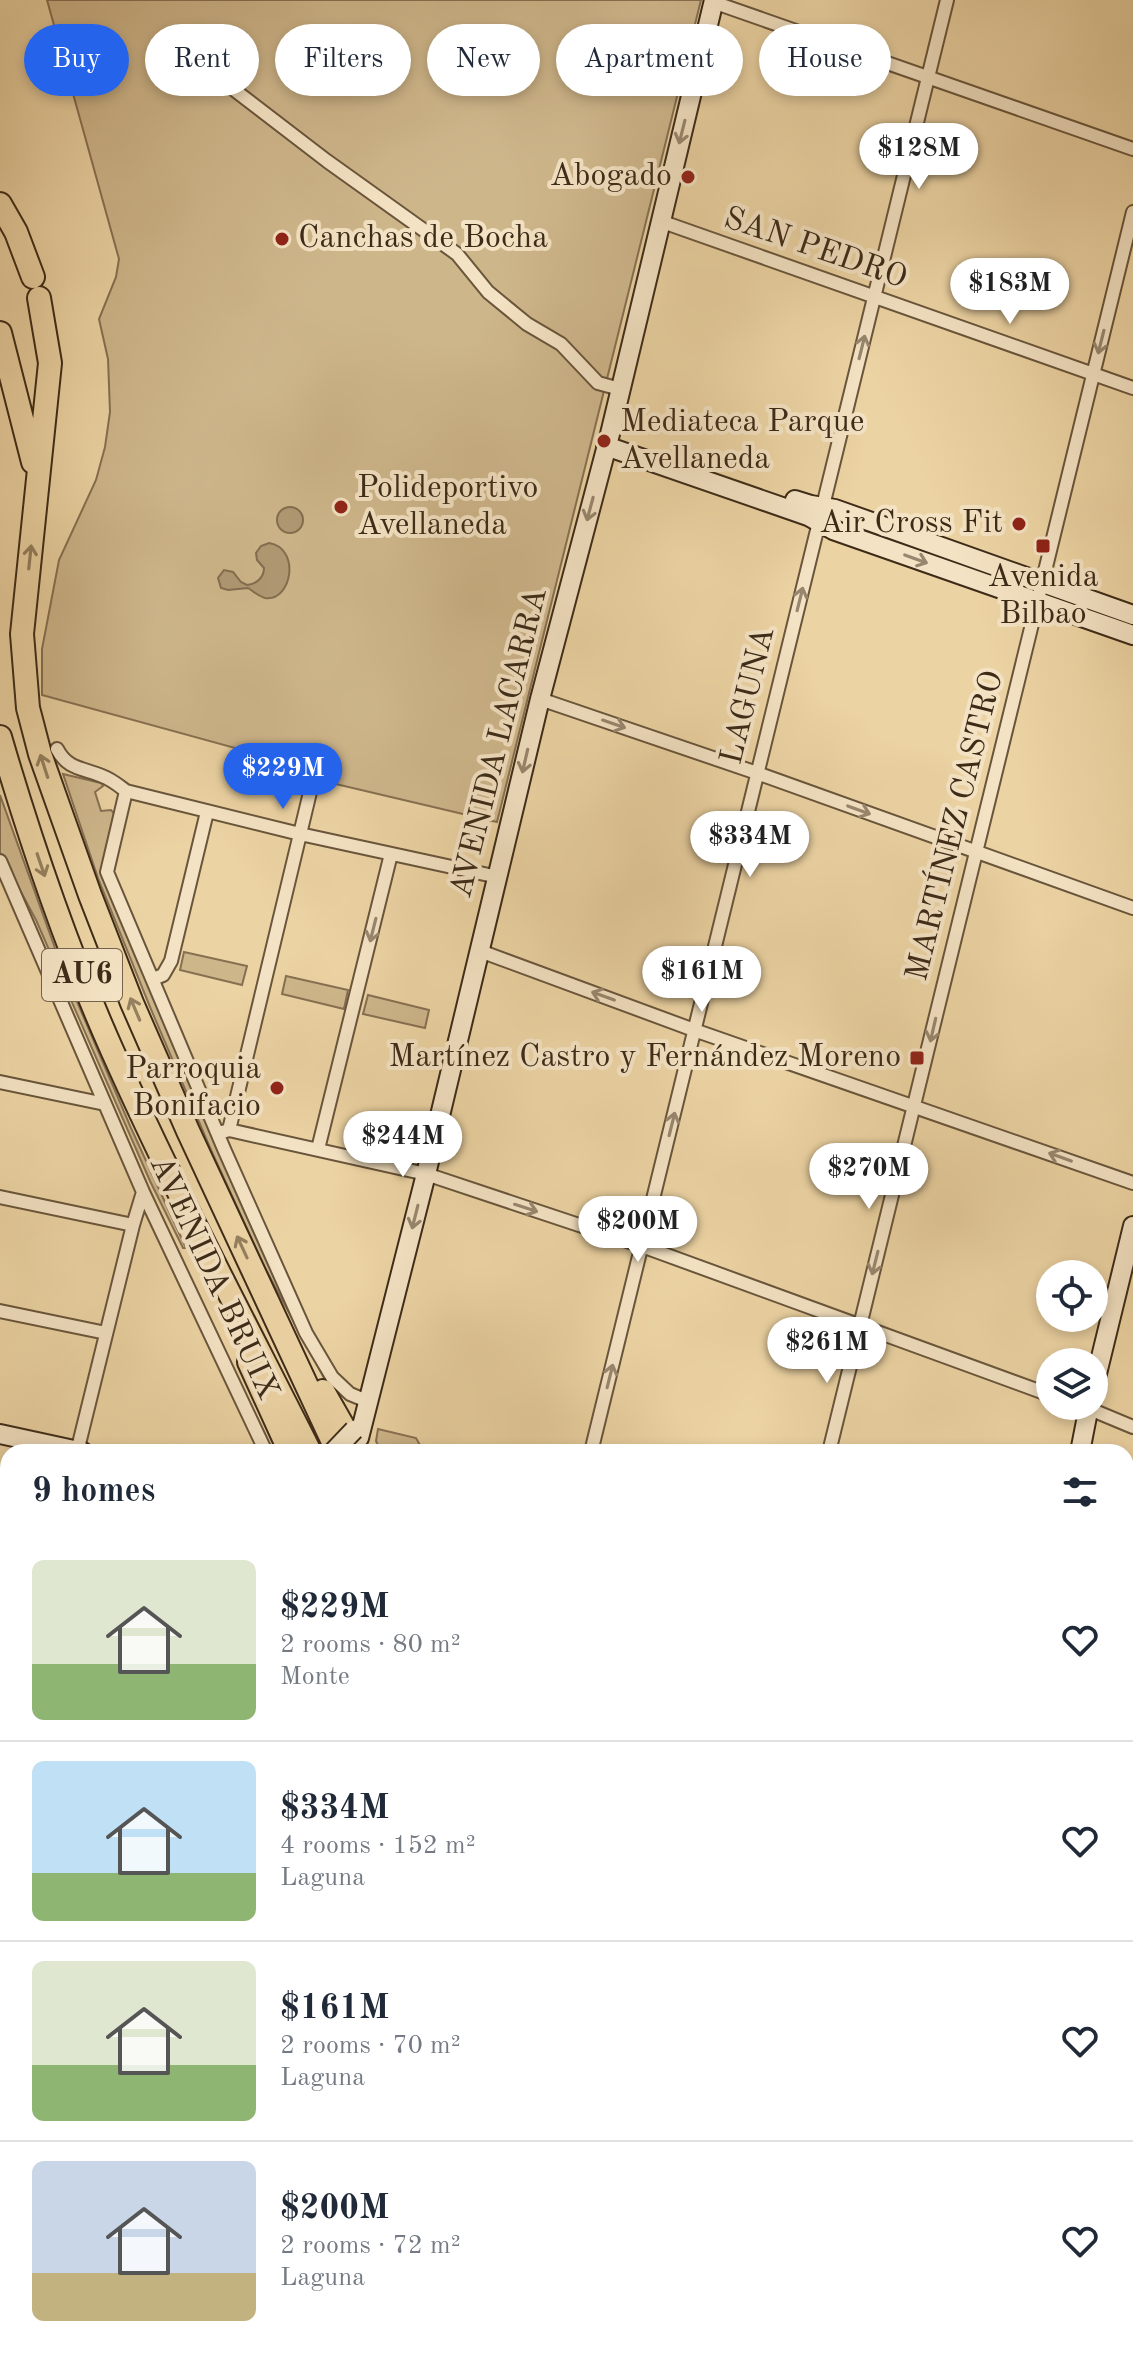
<!DOCTYPE html>
<html lang="en">
<head>
<meta charset="utf-8">
<style>
  :root { --surface:#fff; --page:#f2f2f3; --text:#1f2937; --muted:#747a83; --line:#e0e1e3; --accent:#2563eb }
  body { margin:0; font-family:"Old Standard TT",serif; background:var(--page); color:var(--text); height:100vh; display:flex; flex-direction:column; font-size:30px; white-space:nowrap }
  * { box-sizing:border-box; margin:0 }
  p { font-size:26px; color:var(--muted) }
  .icon { flex:none; width:44px; height:44px; fill:none; stroke:currentColor; stroke-width:2; stroke-linecap:round; stroke-linejoin:round }
  .map { position:relative; flex:1; overflow:hidden }
  .sheet { position:absolute; left:0px; top:1444px; width:1134px; height:912px; display:flex; flex-direction:column; background:var(--surface); border-radius:24px 24px 0 0; box-shadow:0 4px 12px #0003 }
  .sheet>* { flex:none }
  .banner { position:absolute; left:24px; top:24px; width:1086px; height:72px; display:flex; gap:16px }
  .controls { position:absolute; left:1036px; top:1260px; display:grid; gap:16px }
  .controls a { display:grid; place-items:center; width:72px; height:72px; border-radius:50%; background:var(--surface); box-shadow:0 4px 12px #0003; font-size:40px }
  .price { position:absolute; translate:-50% -68px; padding:0 18px; border-radius:28px; background:#fff; color:#222; font-size:26px; line-height:52px; filter:drop-shadow(0 2px 4px #0008) }
  .price::after { content:''; position:absolute; left:50%; top:48px; width:24px; height:18px; margin-left:-12px; background:inherit; clip-path:polygon(0 0,100% 0,50% 100%) }
  .price.selected { background:var(--accent); color:#fff }
  ul { padding:0; list-style:none }
  li { display:flex; align-items:center; gap:24px; height:200px; padding:0 32px }
  li+li { border-top:2px solid var(--line) }
  li span { display:grid; place-items:center; flex:none; width:224px; height:160px; border-radius:12px; color:#555 }
  li>.icon { margin-inline-start:auto }
  span .icon { width:96px; height:96px; fill:#fffc; stroke-width:1 }
  li b { font-size:34px }
  h2 { display:flex; justify-content:space-between; align-items:center; height:96px; padding:0 32px; font-size:34px }
  .pill { padding:0 28px; border-radius:36px; background:var(--surface); box-shadow:0 4px 12px #0003; font-size:28px; line-height:72px }
  .pill.selected { background:var(--accent); color:#fff }
  .map>svg:first-child { display:block }
  .green { fill:#ceb68b; stroke:#867052; stroke-width:2 }
  .water { fill:#b09a74; stroke:#826e4f; stroke-width:2 }
  .lines { fill:none; stroke-linecap:round; stroke-linejoin:round }
  .street-casing { stroke:#69553b; stroke-width:16 }
  .secondary-casing { stroke:#3d2b18; stroke-width:22 }
  .highway-casing { stroke:#3d2b18; stroke-width:26 }
  .street { stroke:#f3e2c3; stroke-width:12 }
  .secondary { stroke:#f3e2c3; stroke-width:18 }
  .highway { stroke:#ecd3a3; stroke-width:22 }
  .secondary-bridge-casing { stroke:#3d2b18; stroke-width:22; stroke-linecap:butt }
  .secondary-bridge { stroke:#f3e2c3; stroke-width:18 }
  .oneway { stroke:#98866e }
  .oneway2 { stroke:#947f5e }
  .poi-dot { fill:#8f2418; stroke:#f3e2c3; stroke-width:3 }
  .labels { text-anchor:middle; dominant-baseline:central; stroke-width:8; stroke-linejoin:round; paint-order:stroke }
  .shield { fill:#f3e2c3; stroke:#74624b; stroke-width:2 }
  .shield-label { font-size:30px; font-weight:bold; fill:#3d2b18 }
  .poi-label { font-size:32px; fill:#3d2b18; stroke:#f3e2c3; text-anchor:end }
  .street-label { font-size:32px; fill:#3d2b18; stroke:#f3e2c3 }
</style>
</head>
<body>
<div class="map">
<svg width="1133" height="2356" viewBox="0 0 1133 2356">
  <rect width="100%" height="100%" fill="#ecd3a3"/>
  <filter id="stains"><feTurbulence type="fractalNoise" baseFrequency=".0025" numOctaves="4"/><feColorMatrix values="0 0 0 0 .2 0 0 0 0 .09 0 0 0 0 .02 0 0 0 .5 -.17"/></filter>
  <radialGradient id="worn" r=".72"><stop offset=".6" stop-color="#630" stop-opacity="0"/><stop offset="1" stop-color="#630" stop-opacity=".3"/></radialGradient>
  <!-- green -->
  <path class="green" d="M 47,0 L 701,0 L 497,822 L 255,765 L 257,754 L 42,695 L 42,649 L 59,560 L 96,480 L 105,447 L 110,412 L 108,359 L 99,319 L 116,277 L 119,259 Z
    M 63,774 L 101,783 L 103,786 L 95,792 L 101,811 L 111,810 L 115,815 L 102,868 L 317,1363 L 347,1410 L 346,1419 L 264,1266 L 211,1150 L 150,1007 L 98,878 Z
    M 0,795 L 60,962 L 131,1128 L 186,1248 L 183,1248 L 150,1181 L 36,920 L 0,853 Z
    M 184,952 L 247,966 L 242,985 L 180,970 Z
    M 286,976 L 348,990 L 344,1009 L 282,994 Z
    M 368,995 L 429,1010 L 425,1028 L 363,1014 Z
    M 378,1429 L 416,1438 L 424,1452 L 381,1452 L 376,1441 Z
    M 0,2099 L 8,2099 L 8,2261 L 0,2260 Z"/>
  <!-- water -->
  <path class="water" d="M277 520a13 13 0 1 1 26 0a13 13 0 1 1-26 0Z
    M 269,543 C 301,548 292,602 265,598 C 258,596 253,591 248,588 L 228,590 L 221,588 L 218,578 L 224,570 L 233,572 L 241,582 L 247,585 C 257,584 264,577 264,568 L 257,560 L 256,553 L 261,546 Z"/>
  <g class="lines">
    <!-- street casing -->
    <g class="street-casing">
      <path id="street" d="M 713,2 L 1133,149
        M 211,72 L 327,161 L 457,254 L 488,292 L 527,324 L 561,344 L 598,383 L 620,389
        M 660,221 L 1133,388
        M 540,699 L 757,773 L 1133,908
        M 57,749 C 67,769 83,768 102,776 C 111,779 118,785 126,791 L 300,834 L 498,877
        M 126,791 L 107,872 L 224,1149 L 306,1333 L 332,1377 L 350,1394 L 367,1401
        M 0,861 L 143,1192 L 266,1452
        M 480,951 L 694,1030 L 1133,1183
        M 153,979 L 163,975 L 171,961 L 207,812
        M 0,1082 L 105,1104
        M 229,1130 L 312,784
        M 219,1133 L 229,1130 L 426,1174 L 642,1246 L 1050,1395
        M 318,1149 L 391,854
        M 0,1197 L 133,1225
        M 0,1311 L 106,1333
        M 1085,1407 L 1133,1427
        M 77,1452 L 133,1225 L 143,1192
        M 591,1452 L 947,0
        M 829,1452 L 1133,212
        M 0,1768 L 8,1735
        M 1126,1778 L 1133,1780
        M 1126,1983 L 1133,1984
        M 1126,2266 L 1133,2268
        M 0,2269 L 8,2270
        M 758,2348 L 759,2356
        M 113,2356 L 115,2348
        M 1060,2356 L 1062,2348"/>
    </g>
    <!-- secondary casing -->
    <g class="secondary-casing">
      <path id="secondary" d="M 606,446 L 808,516 L 833,530 L 1133,635
        M 795,500 L 811,505 L 835,509 L 1133,615
        M 1094,1386 L 1133,1226
        M 0,1434 L 83,1452
        M 359,1438 L 426,1174 L 540,699 L 610,434 L 714,0
        M 1080,1452 L 1089,1406
        M 1126,1527 L 1133,1531
        M 0,1603 L 8,1601
        M 0,1939 L 8,1939
        M 0,2087 L 8,2087
        M 709,2348 L 712,2356
        M 730,2348 L 734,2356
        M 858,2356 L 860,2348"/>
    </g>
    <!-- highway casing -->
    <g class="highway-casing">
      <path id="highway" d="M 0,204 L 16,232 L 33,277
        M 39,298 L 50,363 L 22,634 L 28,708 L 40,754 L 90,895 L 132,1003 L 188,1131 L 334,1444
        M 0,333 L 33,462
        M 0,737 C 31,843 67,949 112,1050 C 173,1187 243,1319 310,1452
        M 249,1362 L 290,1452
        M 323,1391 L 344,1428
        M 0,1972 L 8,1970
        M 0,2001 L 8,2001
        M 1126,2014 L 1133,2015
        M 0,2027 L 8,2026
        M 0,2045 L 8,2045
        M 1126,2047 L 1133,2047
        M 1126,2101 L 1133,2100
        M 1126,2129 L 1133,2128
        M 124,2356 L 126,2348
        M 143,2356 L 145,2348
        M 162,2356 L 164,2348
        M 197,2356 L 199,2348"/>
    </g>
    <!-- street -->
    <use href="#street" class="street"/>
    <!-- secondary -->
    <use href="#secondary" class="secondary"/>
    <!-- highway -->
    <use href="#highway" class="highway"/>
    <!-- secondary-bridge casing -->
    <g class="secondary-bridge-casing">
      <path id="secondary-bridge" d="M 333,1452 L 354,1430"/>
    </g>
    <!-- secondary-bridge -->
    <use href="#secondary-bridge" class="secondary-bridge"/>
  </g>
  <!-- one-way arrows -->
  <defs><path id="oneway-shaft" d="M-6 0H5M1.5-3L5.5 0L1.5 3" fill="none" stroke-width="1.6" stroke-linecap="round" stroke-linejoin="round" transform="scale(2)"/></defs>
  <g class="oneway">
    <use href="#oneway-shaft" transform="translate(682 132) rotate(104)"/>
    <use href="#oneway-shaft" transform="translate(1101 342) rotate(104)"/>
    <use href="#oneway-shaft" transform="translate(862 347) rotate(-76)"/>
    <use href="#oneway-shaft" transform="translate(590 509) rotate(105)"/>
    <use href="#oneway-shaft" transform="translate(916 559) rotate(20)"/>
    <use href="#oneway-shaft" transform="translate(800 599) rotate(-76)"/>
    <use href="#oneway-shaft" transform="translate(614 724) rotate(19)"/>
    <use href="#oneway-shaft" transform="translate(525 761) rotate(103)"/>
    <use href="#oneway-shaft" transform="translate(859 810) rotate(20)"/>
    <use href="#oneway-shaft" transform="translate(373 930) rotate(104)"/>
    <use href="#oneway-shaft" transform="translate(603 996) rotate(-160)"/>
    <use href="#oneway-shaft" transform="translate(933 1030) rotate(103)"/>
    <use href="#oneway-shaft" transform="translate(672 1124) rotate(-76)"/>
    <use href="#oneway-shaft" transform="translate(1060 1157) rotate(-160)"/>
    <use href="#oneway-shaft" transform="translate(526 1208) rotate(18)"/>
    <use href="#oneway-shaft" transform="translate(415 1217) rotate(104)"/>
    <use href="#oneway-shaft" transform="translate(875 1263) rotate(104)"/>
    <use href="#oneway-shaft" transform="translate(610 1376) rotate(-76)"/>
  </g>
  <g class="oneway2">
    <use href="#oneway-shaft" transform="translate(30 557) rotate(-84)"/>
    <use href="#oneway-shaft" transform="translate(44 766) rotate(-108)"/>
    <use href="#oneway-shaft" transform="translate(41 865) rotate(71)"/>
    <use href="#oneway-shaft" transform="translate(135 1009) rotate(-113)"/>
    <use href="#oneway-shaft" transform="translate(242 1247) rotate(-115)"/>
  </g>
  <!-- markers -->
  <g class="poi-dot">
    <circle cx="688" cy="177" r="8"/>
    <circle cx="282" cy="239" r="8"/>
    <circle cx="604" cy="441" r="8"/>
    <circle cx="341" cy="507" r="8"/>
    <circle cx="1019" cy="524" r="8"/>
    <rect x="1035" y="538" width="16" height="16" rx="4"/>
    <rect x="909" y="1050" width="16" height="16" rx="4"/>
    <circle cx="277" cy="1088" r="8"/>
  </g>
  <g class="labels">
    <!-- shield labels -->
    <rect class="shield" x="42" y="949" width="80" height="52" rx="6"/>
    <g class="shield-label">
      <text x="82" y="975">AU6</text>
    </g>
    <!-- poi labels -->
    <g class="poi-label">
      <text x="672" y="177">Abogado</text>
      <text x="298" y="239" text-anchor="start">Canchas de Bocha</text>
      <text x="620" y="423" text-anchor="start">Mediateca Parque<tspan x="620" dy="37">Avellaneda</tspan></text>
      <text x="357" y="489" text-anchor="start">Polideportivo<tspan x="357" dy="37">Avellaneda</tspan></text>
      <text x="1003" y="524">Air Cross Fit</text>
      <text x="1043" y="578" text-anchor="middle">Avenida<tspan x="1043" dy="37">Bilbao</tspan></text>
      <text x="901" y="1058">Martínez Castro y Fernández Moreno</text>
      <text x="261" y="1070">Parroquia<tspan x="261" dy="37">Bonifacio</tspan></text>
    </g>
    <!-- street labels -->
    <g class="street-label">
      <text transform="translate(815 249) rotate(19)">SAN PEDRO</text>
      <text transform="translate(749 696) rotate(-76)">LAGUNA</text>
      <text transform="translate(500 743) rotate(-76)">AVENIDA LACARRA</text>
      <text transform="translate(956 826) rotate(-76)">MARTÍNEZ CASTRO</text>
      <text transform="translate(213 1278) rotate(65)">AVENIDA BRUIX</text>
    </g>
  </g>
  <rect width="100%" height="100%" filter="url(#stains)"/>
  <rect width="100%" height="100%" fill="url(#worn)"/>
</svg>
<div class="controls">
<a><svg class="icon" aria-label="locate" viewBox="0 0 24 24"><circle cx="12" cy="12" r="6"/><path d="M12 2v4M12 18v4M2 12h4M18 12h4"/></svg></a>
<a><svg class="icon" aria-label="layers" viewBox="0 0 24 24"><path d="M12 4l9 5-9 5-9-5zM3 14l9 5 9-5"/></svg></a>
</div>
<b class="price" style="left:919px;top:191px">$128M</b>
<b class="price" style="left:1010px;top:326px">$183M</b>
<b class="price selected" style="left:283px;top:811px">$229M</b>
<b class="price" style="left:750px;top:879px">$334M</b>
<b class="price" style="left:702px;top:1014px">$161M</b>
<b class="price" style="left:403px;top:1179px">$244M</b>
<b class="price" style="left:869px;top:1211px">$270M</b>
<b class="price" style="left:638px;top:1264px">$200M</b>
<b class="price" style="left:827px;top:1385px">$261M</b>
<div class="banner">
<a class="pill selected">Buy</a>
<a class="pill">Rent</a>
<a class="pill">Filters</a>
<a class="pill">New</a>
<a class="pill">Apartment</a>
<a class="pill">House</a>
</div>
<section class="sheet">
<h2>9 homes<svg class="icon" aria-label="filters" viewBox="0 0 24 24"><path d="M4 7h16M4 17h16"/><circle cx="9" cy="7" r="2"/><circle cx="15" cy="17" r="2"/></svg></h2>
<ul>
<li><span style="background:linear-gradient(#dfe7d0 65%,#8fb573 0)"><svg class="icon" aria-label="home" viewBox="0 0 24 24"><path d="M3 11l9-7 9 7M6 9v11h12V9"/></svg></span><div><b>$229M</b><p>2 rooms · 80 m²</p><p>Monte</p></div><svg class="icon" aria-label="heart" viewBox="0 0 24 24"><path d="M12 20l-8-8c-3-5 5-10 8-4 3-6 11-1 8 4z"/></svg></li>
<li><span style="background:linear-gradient(#bfe0f5 70%,#8fb573 0)"><svg class="icon" aria-label="home" viewBox="0 0 24 24"><path d="M3 11l9-7 9 7M6 9v11h12V9"/></svg></span><div><b>$334M</b><p>4 rooms · 152 m²</p><p>Laguna</p></div><svg class="icon" aria-label="heart" viewBox="0 0 24 24"><path d="M12 20l-8-8c-3-5 5-10 8-4 3-6 11-1 8 4z"/></svg></li>
<li><span style="background:linear-gradient(#dfe7d0 65%,#8fb573 0)"><svg class="icon" aria-label="home" viewBox="0 0 24 24"><path d="M3 11l9-7 9 7M6 9v11h12V9"/></svg></span><div><b>$161M</b><p>2 rooms · 70 m²</p><p>Laguna</p></div><svg class="icon" aria-label="heart" viewBox="0 0 24 24"><path d="M12 20l-8-8c-3-5 5-10 8-4 3-6 11-1 8 4z"/></svg></li>
<li><span style="background:linear-gradient(#c9d6e8 70%,#c2b280 0)"><svg class="icon" aria-label="home" viewBox="0 0 24 24"><path d="M3 11l9-7 9 7M6 9v11h12V9"/></svg></span><div><b>$200M</b><p>2 rooms · 72 m²</p><p>Laguna</p></div><svg class="icon" aria-label="heart" viewBox="0 0 24 24"><path d="M12 20l-8-8c-3-5 5-10 8-4 3-6 11-1 8 4z"/></svg></li>
</ul>
</section>
</div>
</body>
</html>
